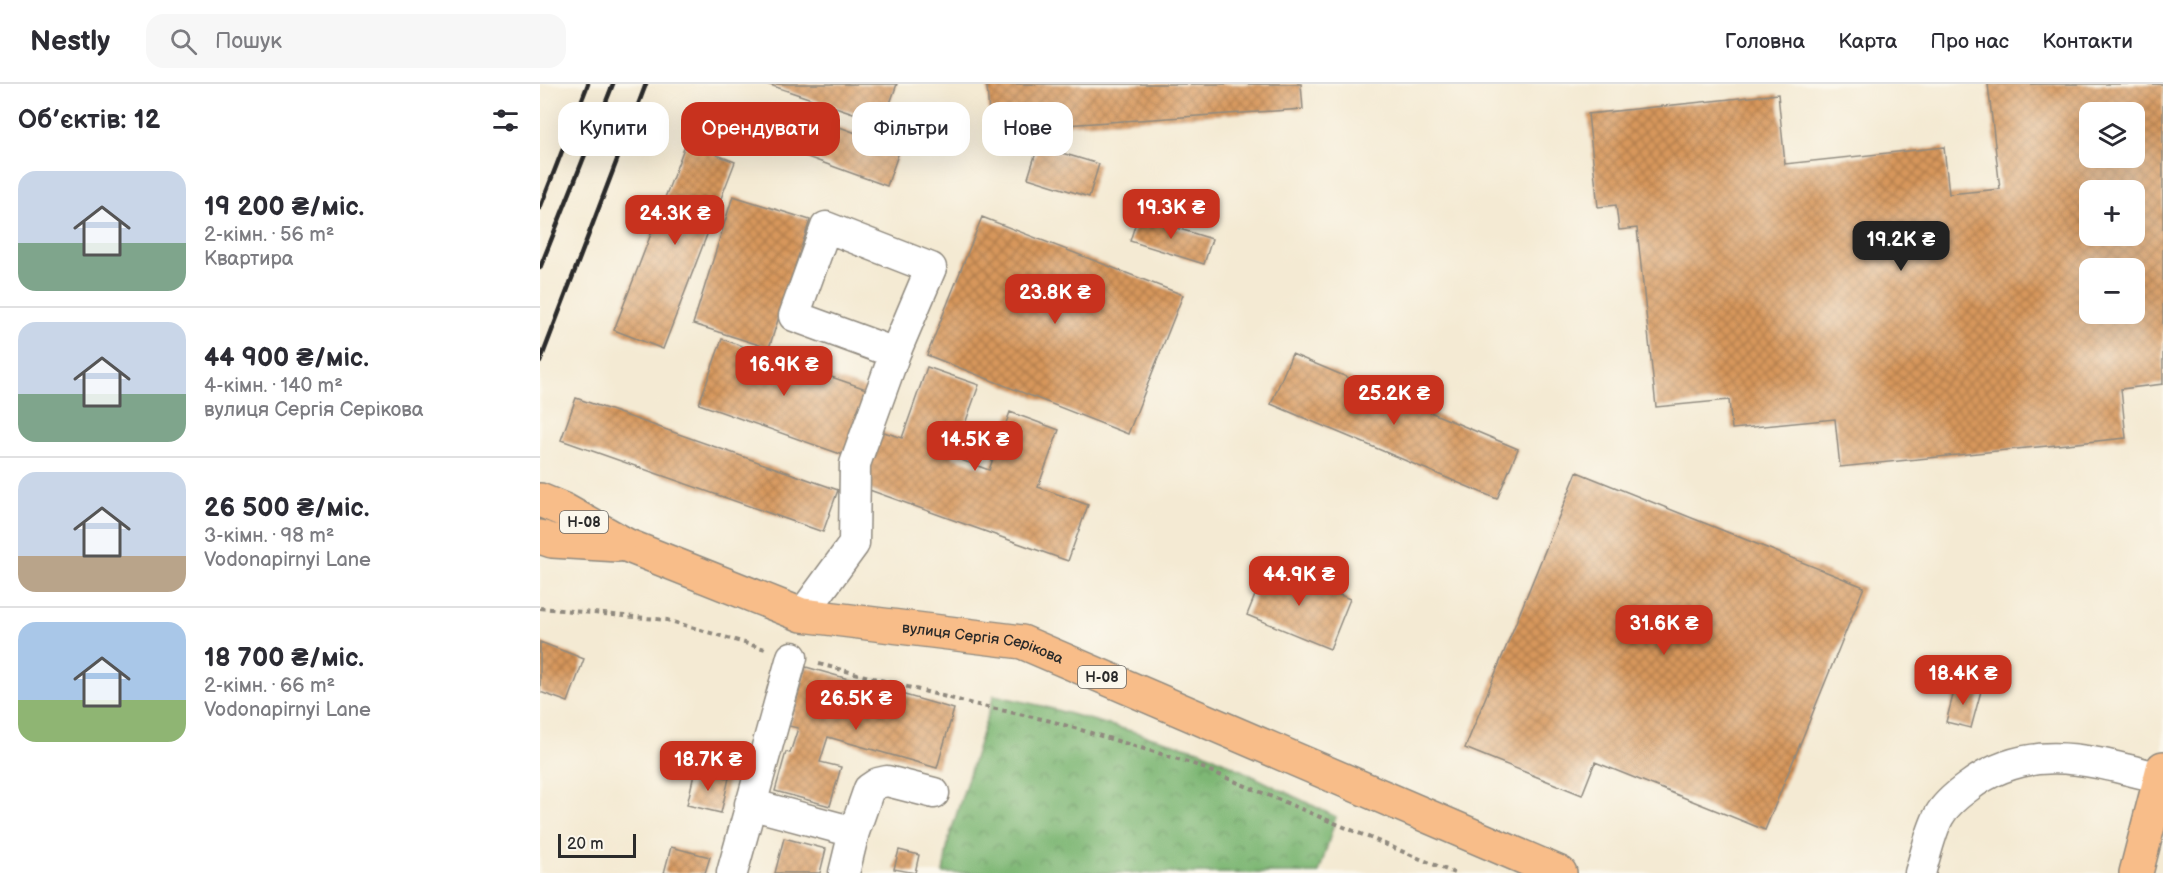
<!DOCTYPE html>
<html lang="uk">
<head>
<meta charset="utf-8">
<style>
  :root { --surface:#fff; --page:#f7f7f7; --text:#2b2b33; --muted:#7c7c81; --line:#e1e1e2; --accent:#c8321e }
  body { margin:0; font-family:"Balsamiq Sans",sans-serif; background:var(--page); color:var(--text); height:100vh; display:flex; flex-direction:column; font-size:22px; white-space:nowrap }
  * { box-sizing:border-box; margin:0 }
  p { font-size:20px; color:var(--muted) }
  .icon { flex:none; width:33px; height:33px; fill:none; stroke:currentColor; stroke-width:2; stroke-linecap:round; stroke-linejoin:round }
  .map { position:relative; flex:1; overflow:hidden }
  .panel { display:flex; flex-direction:column; background:var(--surface); width:540px }
  .panel>* { flex:none }
  .guide { position:absolute; left:18px; top:18px; width:570px; height:54px; display:flex; gap:12px }
  .tools { position:absolute; left:1539px; top:18px; display:grid; gap:12px }
  .tools a { display:grid; place-items:center; width:66px; height:66px; border-radius:12px; background:var(--surface); box-shadow:0 6px 24px #0002; font-size:30px }
  .scale { position:absolute; left:18px; bottom:15px; width:78px; box-sizing:border-box; padding-left:6px; border:3px solid #2b2b2b; border-top:0; font-size:16px; line-height:21px; white-space:nowrap; color:#2b2b2b; -webkit-text-stroke:4px #fbf7ec; paint-order:stroke }
  .price { position:absolute; translate:-50% -51px; padding:0 14px; border-radius:12px; background:var(--accent); color:#fff; font-size:20px; line-height:39px; filter:drop-shadow(0 2px 3px #0008) }
  .price::after { content:''; position:absolute; left:50%; top:36px; width:18px; height:14px; margin-left:-9px; background:inherit; clip-path:polygon(0 0,100% 0,50% 100%) }
  .price.selected { background:#222; color:#fff }
  ul { padding:0; list-style:none }
  li { display:flex; align-items:center; gap:18px; height:150px; padding:0 18px }
  li+li { border-top:2px solid var(--line) }
  li span { display:grid; place-items:center; flex:none; width:168px; height:120px; border-radius:18px; color:#555 }
  li>.icon { margin-inline-start:auto }
  span .icon { width:72px; height:72px; fill:#fffc; stroke-width:1 }
  li b { font-size:26px }
  h2 { display:flex; justify-content:space-between; align-items:center; height:72px; padding:0 18px; font-size:26px }
  .pill { padding:0 21px; border-radius:18px; background:var(--surface); box-shadow:0 6px 24px #0002; font-size:21px; line-height:54px }
  .pill.selected { background:var(--accent); color:#fff }
  header { display:flex; align-items:center; gap:36px; box-sizing:border-box; height:84px; padding:0 30px; background:var(--surface); border-bottom:2px solid var(--line) }
  header strong { font-size:28px }
  nav { display:flex; gap:33px; margin-inline-start:auto; font-size:21px }
  .search { width:420px; height:54px; background:var(--page); display:flex; align-items:center; gap:15px; box-sizing:border-box; padding:0 21px; border-radius:18px; color:var(--muted); font-size:22px }
  main { display:flex; flex:1; min-height:0 }
  .map>svg:first-child { display:block }
  .forest { fill:url(#forest-crowns); stroke:#547150; stroke-width:1.5 }
  .building { fill:url(#building-cross-hatch); fill-rule:evenodd }
  .lines { fill:none; stroke-linecap:round; stroke-linejoin:round }
  .minor-casing { stroke:#908a7f; stroke-width:33 }
  .major-casing { stroke:#908a7f; stroke-width:36 }
  .path { stroke:#908a7f; stroke-width:4; stroke-dasharray:4.5 4.5; stroke-linecap:butt }
  .minor { stroke:#fff; stroke-width:30 }
  .major { stroke:#f8bd89; stroke-width:33 }
  .rail { stroke:#2b2b2b; stroke-width:4.5 }
  .labels { text-anchor:middle; dominant-baseline:central; stroke-width:6; stroke-linejoin:round; paint-order:stroke }
  .shield { fill:#fbf7ec; stroke:#696865; stroke-width:1.5 }
  .shield-label { font-size:14px; font-weight:bold; fill:#2b2b2b }
  .street-label { font-size:15px; fill:#2b2b2b; stroke:#fbf7ec }
</style>
</head>
<body>
<header>
<strong>Nestly</strong>
<div class="search"><svg class="icon" aria-label="search" viewBox="0 0 24 24"><circle cx="10" cy="10" r="6"/><path d="M15 15l6 6"/></svg>Пошук</div>
<nav><a>Головна</a><a>Карта</a><a>Про нас</a><a>Контакти</a></nav>
</header>
<main>
<section class="panel">
<h2>Об’єктів: 12<svg class="icon" aria-label="filters" viewBox="0 0 24 24"><path d="M4 7h16M4 17h16"/><circle cx="9" cy="7" r="2"/><circle cx="15" cy="17" r="2"/></svg></h2>
<ul>
<li><span style="background:linear-gradient(#c9d6e8 60%,#7fa58c 0)"><svg class="icon" aria-label="home" viewBox="0 0 24 24"><path d="M3 11l9-7 9 7M6 9v11h12V9"/></svg></span><div><b>19 200 ₴/міс.</b><p>2-кімн. · 56 m²</p><p>Квартира</p></div></li>
<li><span style="background:linear-gradient(#c9d6e8 60%,#7fa58c 0)"><svg class="icon" aria-label="home" viewBox="0 0 24 24"><path d="M3 11l9-7 9 7M6 9v11h12V9"/></svg></span><div><b>44 900 ₴/міс.</b><p>4-кімн. · 140 m²</p><p>вулиця Сергія Серікова</p></div></li>
<li><span style="background:linear-gradient(#c9d6e8 70%,#b9a48a 0)"><svg class="icon" aria-label="home" viewBox="0 0 24 24"><path d="M3 11l9-7 9 7M6 9v11h12V9"/></svg></span><div><b>26 500 ₴/міс.</b><p>3-кімн. · 98 m²</p><p>Vodonapirnyi Lane</p></div></li>
<li><span style="background:linear-gradient(#a9c7e8 65%,#8fb573 0)"><svg class="icon" aria-label="home" viewBox="0 0 24 24"><path d="M3 11l9-7 9 7M6 9v11h12V9"/></svg></span><div><b>18 700 ₴/міс.</b><p>2-кімн. · 66 m²</p><p>Vodonapirnyi Lane</p></div></li>
</ul>
</section>
<div class="map">
<svg width="1623" height="789" viewBox="0 0 1623 789">
  <defs>
    <pattern id="forest-crowns" width="20" height="18" patternUnits="userSpaceOnUse" patternTransform="scale(1.5)"><rect width="20" height="18" fill="#7eb775"/><path d="M2 6a3 3 0 1 1 6 0M12 15a3 3 0 1 1 6 0" fill="none" stroke="#679560"/></pattern>
    <pattern id="building-cross-hatch" width="8" height="8" patternUnits="userSpaceOnUse" patternTransform="scale(1.5)"><rect width="8" height="8" fill="#d7975b"/><path d="M0 0l8 8M0 8l8-8" fill="none" stroke="#af7b4b"/></pattern>
  </defs>
  <rect width="100%" height="100%" fill="#fbf7ec"/>
  <filter id="ink" filterUnits="userSpaceOnUse"><feTurbulence type="fractalNoise" baseFrequency=".0167" numOctaves="2"/><feDisplacementMap in="SourceGraphic" scale="12" xChannelSelector="R" yChannelSelector="G"/><feConvolveMatrix kernelMatrix="1 2 1 2 8 2 1 2 1" color-interpolation-filters="sRGB"/></filter>
  <filter id="wash" filterUnits="userSpaceOnUse"><feTurbulence type="fractalNoise" baseFrequency=".008" numOctaves="4" result="noise"/><feDisplacementMap in="SourceGraphic" scale="24" xChannelSelector="R" yChannelSelector="G"/><feGaussianBlur stdDeviation="1.35" result="paint"/><feColorMatrix in="noise" values="0 0 0 0 0 0 0 0 0 0 0 0 0 0 0 0 0 1.4 0 .05"/><feComposite in="paint" operator="in"/></filter>
  <g filter="url(#wash)">
    <rect width="100%" height="100%" fill="#f4ead3"/>
    <!-- forest -->
    <path class="forest" d="M 454,611 L 502,622 L 662,667 L 796,733 L 779,789 L 403,789 L 409,754 Z"/>
    <g id="blocks">
      <!-- building -->
      <path class="building" d="M 227,0 L 357,0 L 343,39 Z
        M 447,0 L 761,0 L 763,25 L 450,46 Z
        M 1448,0 L 1623,0 L 1623,300 L 1581,305 L 1586,354 L 1300,383 L 1295,335 L 1192,345 L 1189,316 L 1116,323 L 1097,144 L 1079,146 L 1076,121 L 1058,123 L 1048,30 L 1238,10 L 1245,80 L 1404,63 L 1409,110 L 1460,105 ZM 1550,28 L 1594,28 L 1594,74 L 1550,74 ZM 1550,106 L 1594,106 L 1594,152 L 1550,152 ZM 1550,184 L 1594,184 L 1594,230 L 1550,230 Z
        M 250,25 L 360,65 L 347,102 L 237,62 Z
        M 146,59 L 195,78 L 123,265 L 74,246 Z
        M 498,62 L 559,80 L 549,113 L 488,94 Z
        M 193,112 L 270,136 L 229,264 L 153,240 Z
        M 598,132 L 672,155 L 664,180 L 590,157 Z
        M 442,133 L 643,211 L 588,350 L 387,271 Z
        M 182,255 L 329,306 L 306,372 L 159,320 Z
        M 752,270 L 978,365 L 957,415 L 731,320 Z
        M 387,283 L 439,301 L 413,373 L 449,386 L 470,328 L 519,346 L 498,403 L 548,421 L 528,477 L 321,403 L 341,347 L 362,354 Z
        M 36,314 L 298,406 L 283,448 L 21,356 Z
        M 1037,388 L 1324,503 L 1225,746 L 1055,678 L 1042,711 L 925,664 Z
        M 727,482 L 810,515 L 790,565 L 707,531 Z
        M 0,558 L 44,575 L 28,618 L 0,608 Z
        M 266,583 L 414,625 L 397,684 L 288,653 L 280,678 L 301,683 L 290,722 L 235,707 L 246,668 L 250,669 L 258,644 L 249,642 Z
        M 1416,600 L 1441,607 L 1431,644 L 1406,638 Z
        M 155,686 L 189,694 L 181,729 L 147,721 Z
        M 244,754 L 286,765 L 280,789 L 235,789 Z
        M 131,763 L 170,773 L 165,789 L 124,789 Z
        M 359,766 L 379,771 L 375,789 L 354,785 Z"/>
    </g>
  </g>
  <g filter="url(#ink)">
    <use href="#blocks" fill-opacity="0" stroke="#908a7f" stroke-width="1.5"/>
    <g class="lines">
      <!-- minor casing -->
      <g class="minor-casing">
        <path id="minor" d="M 262,531 L 314,460 L 315,380 L 355,269 L 391,184 L 286,143 L 254,232 L 355,269
          M 210,720 L 314,748
          M 192,789 L 252,573
          M 304,789 L 314,748 L 329,705 L 338,699 L 347,697 L 394,709
          M 1380,789 C 1385,773 1391,746 1399,732 C 1405,721 1417,711 1428,703 C 1490,656 1552,677 1621,694"/>
      </g>
      <!-- major casing -->
      <g class="major-casing">
        <g id="major">
          <path id="s1" d="M 0,416 L 24,426 L 86,461 L 262,531 L 482,558 L 1020,789"/>
          <path d="M 0,453 L 12,457 L 78,461"/>
          <path d="M 1596,789 L 1623,684"/>
        </g>
      </g>
      <!-- path -->
      <path class="path" d="M 0,524 L 127,536 L 225,565
        M 279,580 L 433,620 L 511,637 L 651,679 L 914,789"/>
      <!-- minor -->
      <use href="#minor" class="minor"/>
      <!-- major -->
      <use href="#major" class="major"/>
      <!-- rail -->
      <path class="rail" d="M 0,124 L 48,0
        M 0,184 L 73,0
        M 0,278 L 106,0"/>
    </g>
  </g>
  <g class="labels">
    <!-- shield labels -->
    <g class="shield">
      <rect x="20" y="427" width="48" height="22" rx="4.5"/>
      <rect x="538" y="582" width="48" height="22" rx="4.5"/>
    </g>
    <g class="shield-label">
      <text x="44" y="438">Н-08</text>
      <text x="562" y="593">Н-08</text>
    </g>
    <!-- street labels -->
    <g class="street-label">
      <text stroke="none"><textPath href="#s1" startOffset="470">вулиця Сергія Серікова</textPath></text>
    </g>
  </g>
</svg>
<div class="tools">
<a><svg class="icon" aria-label="layers" viewBox="0 0 24 24"><path d="M12 4l9 5-9 5-9-5zM3 14l9 5 9-5"/></svg></a>
<a>+</a>
<a>−</a>
</div>
<div class="scale">20 m</div>
<b class="price" style="left:631px;top:156px">19.3K ₴</b>
<b class="price" style="left:135px;top:162px">24.3K ₴</b>
<b class="price selected" style="left:1361px;top:188px">19.2K ₴</b>
<b class="price" style="left:515px;top:241px">23.8K ₴</b>
<b class="price" style="left:244px;top:313px">16.9K ₴</b>
<b class="price" style="left:854px;top:342px">25.2K ₴</b>
<b class="price" style="left:435px;top:388px">14.5K ₴</b>
<b class="price" style="left:759px;top:523px">44.9K ₴</b>
<b class="price" style="left:1124px;top:572px">31.6K ₴</b>
<b class="price" style="left:1423px;top:622px">18.4K ₴</b>
<b class="price" style="left:316px;top:647px">26.5K ₴</b>
<b class="price" style="left:168px;top:708px">18.7K ₴</b>
<div class="guide">
<a class="pill">Купити</a>
<a class="pill selected">Орендувати</a>
<a class="pill">Фільтри</a>
<a class="pill">Нове</a>
</div>
</div>
</main>
</body>
</html>
